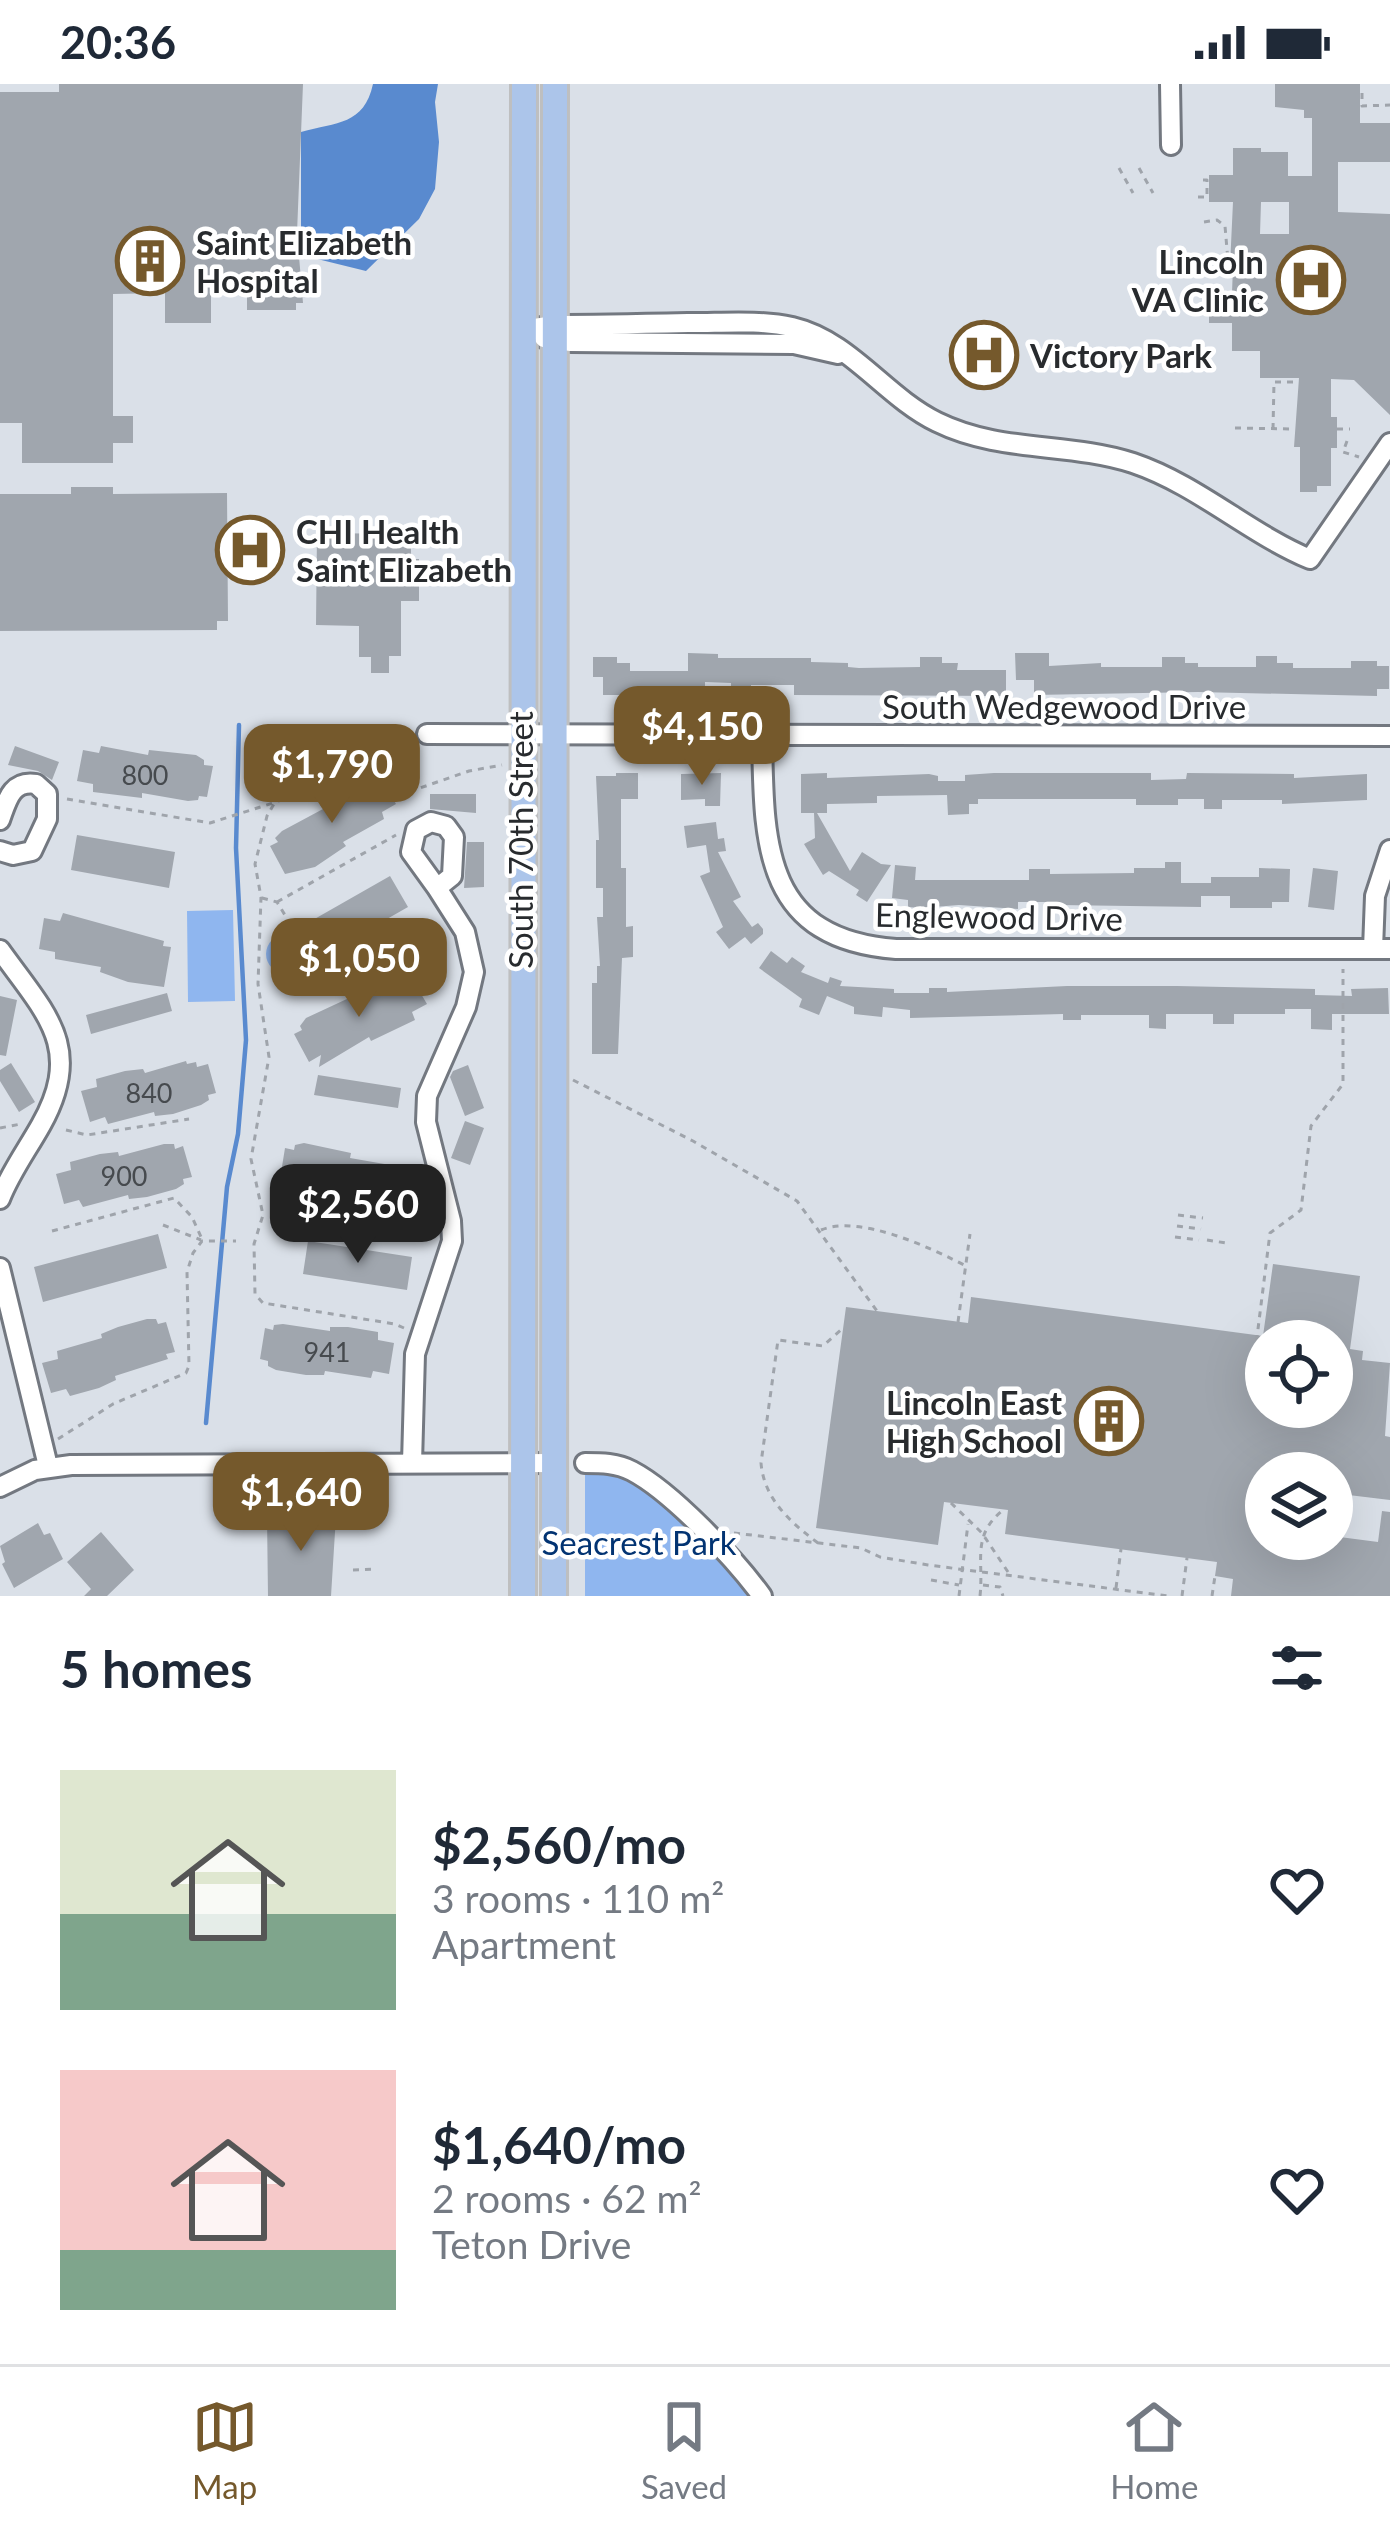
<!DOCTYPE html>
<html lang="en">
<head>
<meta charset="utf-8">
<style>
  :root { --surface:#fff; --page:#f2f2f3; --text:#1f2937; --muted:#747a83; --line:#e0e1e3; --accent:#75592c }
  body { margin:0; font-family:Lato,sans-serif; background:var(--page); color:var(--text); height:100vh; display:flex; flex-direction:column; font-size:45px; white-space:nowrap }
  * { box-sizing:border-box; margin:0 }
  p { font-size:39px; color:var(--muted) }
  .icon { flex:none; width:66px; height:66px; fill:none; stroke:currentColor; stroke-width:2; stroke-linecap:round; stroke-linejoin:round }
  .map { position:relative; height:1512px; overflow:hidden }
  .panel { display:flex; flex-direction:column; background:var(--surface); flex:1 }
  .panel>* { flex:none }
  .fabs { position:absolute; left:1245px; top:1236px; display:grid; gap:24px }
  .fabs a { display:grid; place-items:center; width:108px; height:108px; border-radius:50%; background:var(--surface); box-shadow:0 12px 48px #0002; font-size:60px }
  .price { position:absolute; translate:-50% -102px; padding:0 27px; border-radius:24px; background:var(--accent); color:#fff; font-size:39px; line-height:78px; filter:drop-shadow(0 3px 6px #0008) }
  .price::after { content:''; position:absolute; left:50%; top:72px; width:36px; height:27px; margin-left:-18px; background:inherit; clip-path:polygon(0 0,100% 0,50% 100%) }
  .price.on { background:#222; color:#fff }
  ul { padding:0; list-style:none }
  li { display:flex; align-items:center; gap:36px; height:300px; padding:0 60px }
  li span { display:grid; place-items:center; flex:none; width:336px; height:240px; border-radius:0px; color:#555 }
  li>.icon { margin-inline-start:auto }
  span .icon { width:144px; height:144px; fill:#fffc; stroke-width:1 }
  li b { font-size:51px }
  h2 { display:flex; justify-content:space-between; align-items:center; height:144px; padding:0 60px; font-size:51px }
  .status { display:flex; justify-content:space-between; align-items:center; height:84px; padding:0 60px; background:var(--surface); direction:ltr }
  .status svg { height:33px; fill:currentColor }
  .menu { display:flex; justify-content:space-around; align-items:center; height:168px; border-top:3px solid var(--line); background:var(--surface); font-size:33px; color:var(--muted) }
  .menu a { display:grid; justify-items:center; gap:6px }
  .menu .on { color:var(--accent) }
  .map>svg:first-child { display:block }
  .green { fill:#8fb6ef }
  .water { fill:#598acf }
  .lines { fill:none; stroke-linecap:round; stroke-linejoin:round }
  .stream { stroke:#598acf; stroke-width:4.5 }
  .building { fill:#a0a6ae; fill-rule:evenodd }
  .minor-casing { stroke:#737880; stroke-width:24 }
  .major-casing { stroke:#bebfc0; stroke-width:30 }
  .path { stroke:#9fa4ab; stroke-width:3; stroke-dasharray:6 6; stroke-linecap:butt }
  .minor { stroke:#fff; stroke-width:18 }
  .major { stroke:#acc5ea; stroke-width:24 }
  .labels { text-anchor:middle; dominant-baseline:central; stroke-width:9; stroke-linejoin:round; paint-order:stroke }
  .number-label { font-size:27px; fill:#464a4e }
  .poi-label { font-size:33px; font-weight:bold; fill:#282b2e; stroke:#fff; text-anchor:start }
  .street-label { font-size:33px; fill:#282b2e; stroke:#fff }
  .park-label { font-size:33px; fill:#023372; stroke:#fff }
</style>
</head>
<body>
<div class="status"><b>20:36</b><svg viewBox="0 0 49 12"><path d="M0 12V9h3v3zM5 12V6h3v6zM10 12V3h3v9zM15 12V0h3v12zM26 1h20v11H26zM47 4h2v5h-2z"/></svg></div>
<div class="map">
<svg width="1390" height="1512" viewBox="0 0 1390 1512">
  <rect width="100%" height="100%" fill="#dae0e8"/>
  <!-- green -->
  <path class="green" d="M 233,826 L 235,917 L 188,918 L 187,827 Z
    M266 870a19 19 0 1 1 38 0a19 19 0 1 1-38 0Z
    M 585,1379 L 632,1387 L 762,1512 L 585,1512 Z"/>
  <!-- water -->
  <path class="water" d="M 373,0 L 438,0 L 435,18 L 439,58 L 435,105 L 419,135 L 366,187 L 301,171 L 301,48 C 337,38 364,41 373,0 Z"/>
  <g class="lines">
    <!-- stream -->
    <path class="stream" d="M 206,1339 L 227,1103 L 238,1050 L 246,956 L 236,764 L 239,641"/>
  </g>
  <!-- building -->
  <path class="building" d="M 59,0 L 303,0 L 297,149 L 303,219 L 296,219 L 296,226 L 247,226 L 247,209 L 211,209 L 211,239 L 165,239 L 165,209 L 113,210 L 113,332 L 133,332 L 133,359 L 113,359 L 113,379 L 22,379 L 22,339 L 0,339 L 0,8 L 59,8 Z
    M 1275,0 L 1360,0 L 1360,39 L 1390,39 L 1390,78 L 1338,78 L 1338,128 L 1390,130 L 1390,331 L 1354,296 L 1331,295 L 1331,333 L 1337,333 L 1337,364 L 1331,364 L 1331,402 L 1317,402 L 1317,408 L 1300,408 L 1300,363 L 1294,363 L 1299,294 L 1260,294 L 1260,267 L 1232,267 L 1232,239 L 1209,239 L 1209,209 L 1232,209 L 1233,182 L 1230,182 L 1233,118 L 1209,118 L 1209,91 L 1233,91 L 1233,64 L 1261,64 L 1261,68 L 1288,68 L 1288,92 L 1312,92 L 1312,34 L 1304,34 L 1304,26 L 1275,23 ZM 1261,118 L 1289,118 L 1289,150 L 1260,150 Z
    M 71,403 L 113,403 L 113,410 L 227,409 L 228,537 L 217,537 L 217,546 L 0,547 L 0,410 L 71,410 Z
    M 317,449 L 411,450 L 411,475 L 419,475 L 419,517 L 401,517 L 401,572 L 389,572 L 389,589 L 371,589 L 371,573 L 359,573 L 359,542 L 316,541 Z
    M 688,569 L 718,570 L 718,574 L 811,574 L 811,578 L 848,579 L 848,583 L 859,584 L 920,583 L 920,573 L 942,573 L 942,579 L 958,579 L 957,586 L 1006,586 L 1006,612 L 794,611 L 794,601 L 751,601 L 751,611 L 731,611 L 731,599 L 705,598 L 705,611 L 603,611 L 603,593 L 593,593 L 593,573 L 617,573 L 617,579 L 630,579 L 630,587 L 688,587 Z
    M 1015,569 L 1049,569 L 1049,582 L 1101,579 L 1101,583 L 1162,583 L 1162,573 L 1185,573 L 1185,579 L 1198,579 L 1198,583 L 1256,583 L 1256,572 L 1277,572 L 1277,579 L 1293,579 L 1293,584 L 1351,584 L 1351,577 L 1377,577 L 1377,582 L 1389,582 L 1389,605 L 1377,605 L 1377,612 L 1198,608 L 1034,611 L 1034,596 L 1016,596 Z
    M 15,662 L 59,678 L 52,696 L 38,687 L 8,681 Z
    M 101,662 L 148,671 L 149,666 L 196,671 L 204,676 L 204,681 L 213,682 L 207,713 L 199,712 L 198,716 L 188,717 L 142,709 L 142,714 L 93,708 L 93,700 L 77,697 L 83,666 L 99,669 Z
    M 616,689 L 638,689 L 638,715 L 621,715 L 621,784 L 626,784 L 626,843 L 633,842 L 633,873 L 622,874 L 618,970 L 592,970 L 592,899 L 597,899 L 597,882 L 600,882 L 597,833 L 603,833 L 603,804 L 596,804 L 596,756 L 599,756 L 596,692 L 616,692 Z
    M 721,689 L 720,722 L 705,722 L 705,715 L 681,716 L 681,690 Z
    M 827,689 L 827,694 L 929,690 L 938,692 L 938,697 L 965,697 L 965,691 L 994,689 L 1151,689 L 1151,696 L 1186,695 L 1187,689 L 1294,690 L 1294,694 L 1367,690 L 1367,716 L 1282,720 L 1282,716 L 1222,716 L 1222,725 L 1204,725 L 1204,715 L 1178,715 L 1178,721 L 1136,721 L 1136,715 L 978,715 L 978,720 L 969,720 L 969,730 L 948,731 L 947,711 L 877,712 L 877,719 L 827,720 L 827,729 L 817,729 L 850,787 L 862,768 L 881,780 L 891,781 L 867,818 L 856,811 L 859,806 L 829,787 L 823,791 L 804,760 L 815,754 L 814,729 L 801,729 L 801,690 Z
    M 380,693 L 396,720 L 382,728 L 384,735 L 343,758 L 346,762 L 315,783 L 285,790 L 270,762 L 278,758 L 275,754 L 282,747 L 323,725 L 320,721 L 335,710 L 361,695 L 366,701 Z
    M 430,710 L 476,710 L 476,729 L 430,725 Z
    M 716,738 L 718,755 L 724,754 L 726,767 L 718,768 L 741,813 L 733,817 L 752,843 L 758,839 L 763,845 L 763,850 L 751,860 L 745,853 L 729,865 L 716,848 L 723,843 L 700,792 L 710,788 L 706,761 L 687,764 L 684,742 Z
    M 77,751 L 175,768 L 169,804 L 71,786 Z
    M 467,758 L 484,758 L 484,803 L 464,804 Z
    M 1165,778 L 1181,778 L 1181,799 L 1211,799 L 1211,793 L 1259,793 L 1259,784 L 1290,785 L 1289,818 L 1272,818 L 1272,824 L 1230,824 L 1230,812 L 1201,812 L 1201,823 L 1059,821 L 1059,825 L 1047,825 L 1047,818 L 1018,818 L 1018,825 L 959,821 L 921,824 L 908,823 L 908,816 L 892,814 L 895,781 L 916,783 L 915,796 L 1029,796 L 1029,785 L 1050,785 L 1050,790 L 1134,789 L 1134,784 L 1165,784 Z
    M 1313,784 L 1338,787 L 1334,826 L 1308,823 Z
    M 390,792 L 408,823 L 322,872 L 304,841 Z
    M 63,829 L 164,857 L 163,862 L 171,863 L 164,903 L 128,898 L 100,888 L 101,883 L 55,875 L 55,868 L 39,865 L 44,834 L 60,837 Z
    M 771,867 L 787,879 L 792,873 L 805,882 L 801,888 L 828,899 L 830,893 L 842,897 L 840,902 L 894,905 L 894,909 L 929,909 L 929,904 L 947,904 L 947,908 L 1067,902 L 1177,902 L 1315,905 L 1315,911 L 1352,912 L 1351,905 L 1388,904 L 1389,930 L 1332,930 L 1332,946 L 1311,945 L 1311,925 L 1285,925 L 1285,930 L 1234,930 L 1234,940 L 1213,940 L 1213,930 L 1166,930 L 1166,945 L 1149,944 L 1149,931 L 1081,931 L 1081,936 L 1063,936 L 1063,930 L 910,934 L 910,926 L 883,923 L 882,933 L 854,930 L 854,923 L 827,912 L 819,931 L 799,923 L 802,915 L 759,884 Z
    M 411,893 L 427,920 L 412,928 L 415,936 L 371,957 L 369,953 L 319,983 L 321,971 L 309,978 L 294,950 L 302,946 L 300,942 L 306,934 L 349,914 L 351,918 L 393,895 L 397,901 Z
    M 167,909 L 172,927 L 91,950 L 86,931 Z
    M 0,912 L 17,916 L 6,972 L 0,971 Z
    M 186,977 L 187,980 L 196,978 L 197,983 L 208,980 L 216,1009 L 208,1011 L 209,1016 L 201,1021 L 173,1030 L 155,1032 L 154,1028 L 108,1040 L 105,1033 L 90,1038 L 81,1007 L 97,1003 L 96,995 L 125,987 L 143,985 L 145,989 Z
    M 11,979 L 35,1018 L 19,1028 L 0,997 L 0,986 Z
    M 468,981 L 484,1024 L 465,1032 L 450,993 L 453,987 Z
    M 318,991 L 401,1004 L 398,1024 L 314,1011 Z
    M 465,1037 L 484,1044 L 470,1081 L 451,1074 Z
    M 304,1059 L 351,1069 L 350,1074 L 396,1082 L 397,1089 L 413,1092 L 407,1123 L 392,1120 L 389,1128 L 359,1123 L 342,1117 L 342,1113 L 288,1101 L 288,1097 L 280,1095 L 285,1064 L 294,1066 L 295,1061 Z
    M 164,1060 L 174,1060 L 175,1065 L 183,1062 L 192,1093 L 183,1095 L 184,1100 L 176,1105 L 147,1113 L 129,1115 L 128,1111 L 83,1123 L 79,1116 L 64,1120 L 56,1090 L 71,1086 L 70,1078 L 100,1070 L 118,1068 L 119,1072 Z
    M 158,1150 L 167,1184 L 43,1218 L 34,1183 Z
    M 308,1157 L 412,1173 L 407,1206 L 303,1190 Z
    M 1273,1180 L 1360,1192 L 1350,1265 L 1363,1267 L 1362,1276 L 1390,1279 L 1385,1352 L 1390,1353 L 1390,1416 L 1332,1409 L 1332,1389 L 1266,1389 L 1266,1455 L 1332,1455 L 1332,1452 L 1378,1458 L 1382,1427 L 1390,1428 L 1390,1512 L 1231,1512 L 1233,1495 L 1215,1492 L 1217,1478 L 1005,1450 L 1008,1426 L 944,1418 L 938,1461 L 816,1444 L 846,1223 L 968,1239 L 971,1213 L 1263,1252 ZM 1266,1257 L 1332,1257 L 1332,1323 L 1266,1323 Z
    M 147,1235 L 156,1235 L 158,1240 L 166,1238 L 175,1268 L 166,1270 L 168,1275 L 115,1292 L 116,1296 L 99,1304 L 70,1312 L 66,1305 L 51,1309 L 42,1279 L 58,1275 L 57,1267 L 102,1254 L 101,1250 L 118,1243 Z
    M 283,1240 L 330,1247 L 330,1243 L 348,1243 L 378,1248 L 378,1256 L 394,1259 L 389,1290 L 373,1287 L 371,1294 L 325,1287 L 324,1291 L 306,1291 L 276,1286 L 268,1282 L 268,1277 L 260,1275 L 265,1244 L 273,1246 L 274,1241 Z
    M 311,1421 L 329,1421 L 329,1432 L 336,1432 L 331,1512 L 268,1512 L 267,1432 L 311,1432 Z
    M 38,1439 L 44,1451 L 50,1449 L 63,1475 L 14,1504 L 2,1480 L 5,1478 L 0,1462 Z
    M 101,1448 L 134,1486 L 107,1512 L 84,1512 L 91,1505 L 67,1478 Z"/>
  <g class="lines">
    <!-- minor casing -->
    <g class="minor-casing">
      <path id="minor" d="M 1170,0 L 1171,61
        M 522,246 L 554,241 C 600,241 645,240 691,239 C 725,239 759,236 792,243 C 851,257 884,312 937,338 C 1000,369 1068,358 1133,379 C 1198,401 1248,449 1310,475 L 1390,359
        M 544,254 L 571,258 L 794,260 L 838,270
        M 427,650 L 1390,652
        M 762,651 C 764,757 761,855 896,865 L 1390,865
        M 0,736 C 7,717 11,696 36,700 L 47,710 L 47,735 L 32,767 L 13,771 L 0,767
        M 431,738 L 446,742 L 454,753 L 452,792 L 437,804 L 411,768 L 416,746 Z
        M 1373,865 L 1375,812 L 1390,766
        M 0,866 C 45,929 85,963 41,1041 C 27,1066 10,1089 0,1115
        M 0,1184 L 48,1382
        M 412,1379 L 415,1270 L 452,1157 L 451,1137 L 426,1038 L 427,1012 L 466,923 L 474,888 L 465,848 L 437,804
        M 585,1379 C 601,1379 617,1379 632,1387 C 672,1408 735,1475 762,1512
        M 0,1403 L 35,1386 L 71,1381 L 553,1379"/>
    </g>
    <!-- major casing -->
    <g class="major-casing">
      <path id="major" d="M 523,1512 L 524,0
        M 554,1512 L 555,0"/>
    </g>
    <!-- path -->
    <path class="path" d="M 1362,9 L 1362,22 L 1390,21
      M 1119,84 L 1133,109
      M 1139,84 L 1153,109
      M 1198,113 L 1207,113 L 1207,96 L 1199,96
      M 1204,138 L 1217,136 L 1225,142 L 1228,177 L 1221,189 L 1205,188
      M 1235,344 L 1294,345
      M 1273,345 L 1274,298 L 1298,298
      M 1337,345 L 1350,345
      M 1347,357 L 1343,368 L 1359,373
      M 67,715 L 210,739 L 273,719
      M 262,814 L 277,818 L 288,836
      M 277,818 L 396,751
      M 573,996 L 693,1057 L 797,1117 L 877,1227
      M 0,1044 L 21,1040
      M 66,1046 L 87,1051 L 189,1035
      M 1178,1131 L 1203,1134
      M 163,1141 L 201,1156
      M 1177,1142 L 1201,1145
      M 821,1146 C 860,1130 931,1164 966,1182
      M 52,1147 L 174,1114 L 192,1133 L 202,1155
      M 365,1152 L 368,1132
      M 1175,1153 L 1199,1156
      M 1207,1156 L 1226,1159
      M 958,1238 L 970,1150
      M 404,1244 L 395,1240 L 263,1219 L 255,1210 L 254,1160 L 263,1131 L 251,1075 L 269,973 L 258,900 L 261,813 L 255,780 L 267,732 L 275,718 L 322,702 L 363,680 L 384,686 L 420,704 L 469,687 L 502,681
      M 1255,1269 L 1270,1149 L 1301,1126 L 1311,1042 L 1343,1000 L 1343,885
      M 58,1355 L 113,1320 L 186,1289 L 189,1282 L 187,1188 L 193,1169 L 202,1157 L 236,1157
      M 951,1419 L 982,1449 L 1010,1491
      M 734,1449 L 861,1464 L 880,1473 L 928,1481 L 1168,1512
      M 818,1459 C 790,1438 764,1415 761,1379 L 778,1256 L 823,1262 L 843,1244
      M 353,1486 L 377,1485
      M 931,1496 L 959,1501
      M 983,1501 L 1000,1503 L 1003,1512
      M 1116,1504 L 1121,1465
      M 959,1512 L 968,1440
      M 980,1512 C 984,1476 971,1452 1003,1426
      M 1182,1512 L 1187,1474
      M 1212,1512 L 1215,1492"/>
    <!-- minor -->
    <use href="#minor" class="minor"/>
    <!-- major -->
    <use href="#major" class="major"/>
  </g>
  <!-- icons -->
  <defs>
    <g id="building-ring" transform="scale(3.45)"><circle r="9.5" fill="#fff" stroke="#75592c" stroke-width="1.5"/><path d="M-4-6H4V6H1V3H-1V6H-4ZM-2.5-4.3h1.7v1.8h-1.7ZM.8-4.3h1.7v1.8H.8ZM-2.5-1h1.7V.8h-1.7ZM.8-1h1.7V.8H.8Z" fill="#75592c"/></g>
    <g id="hospital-ring" transform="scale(3.45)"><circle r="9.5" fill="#fff" stroke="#75592c" stroke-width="1.5"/><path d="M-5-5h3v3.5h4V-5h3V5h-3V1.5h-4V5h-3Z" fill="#75592c"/></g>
  </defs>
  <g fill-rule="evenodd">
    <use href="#building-ring" x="150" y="177"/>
    <use href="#hospital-ring" x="1311" y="196"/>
    <use href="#hospital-ring" x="984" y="271"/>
    <use href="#hospital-ring" x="250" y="466"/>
    <use href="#building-ring" x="1109" y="1337"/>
  </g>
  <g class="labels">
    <!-- number labels -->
    <g class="number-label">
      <text x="145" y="690">800</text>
      <text x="149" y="1008">840</text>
      <text x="124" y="1091">900</text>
      <text x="327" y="1267">941</text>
    </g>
    <!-- poi labels -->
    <g class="poi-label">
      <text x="196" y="158">Saint Elizabeth<tspan x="196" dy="38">Hospital</tspan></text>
      <text x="1264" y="177" text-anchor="end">Lincoln<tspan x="1264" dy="38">VA Clinic</tspan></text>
      <text x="1030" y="271">Victory Park</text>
      <text x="296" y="447">CHI Health<tspan x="296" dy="38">Saint Elizabeth</tspan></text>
      <text x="1062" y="1318" text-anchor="end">Lincoln East<tspan x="1062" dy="38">High School</tspan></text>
    </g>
    <!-- street labels -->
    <g class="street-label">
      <text x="1064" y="622">South Wedgewood Drive</text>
      <text transform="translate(520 756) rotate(-90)">South 70th Street</text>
      <text transform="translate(999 832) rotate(1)">Englewood Drive</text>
    </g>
    <!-- park labels -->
    <g class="park-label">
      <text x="639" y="1458">Seacrest Park</text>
    </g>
  </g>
</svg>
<div class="fabs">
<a><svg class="icon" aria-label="locate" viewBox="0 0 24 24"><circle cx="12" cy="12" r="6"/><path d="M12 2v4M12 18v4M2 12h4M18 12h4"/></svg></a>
<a><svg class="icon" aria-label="layers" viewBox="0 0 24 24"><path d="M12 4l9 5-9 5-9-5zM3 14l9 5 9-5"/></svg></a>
</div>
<b class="price" style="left:702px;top:704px">$4,150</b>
<b class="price" style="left:332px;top:742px">$1,790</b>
<b class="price" style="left:359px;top:936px">$1,050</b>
<b class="price on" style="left:358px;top:1182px">$2,560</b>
<b class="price" style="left:301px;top:1470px">$1,640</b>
</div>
<section class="panel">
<h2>5 homes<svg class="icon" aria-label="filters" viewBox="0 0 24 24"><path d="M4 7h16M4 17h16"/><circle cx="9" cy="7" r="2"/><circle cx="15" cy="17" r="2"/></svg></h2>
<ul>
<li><span style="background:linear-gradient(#dfe7d0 60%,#7fa58c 0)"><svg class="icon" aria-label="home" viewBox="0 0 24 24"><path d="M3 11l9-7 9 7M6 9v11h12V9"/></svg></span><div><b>$2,560/mo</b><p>3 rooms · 110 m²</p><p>Apartment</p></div><svg class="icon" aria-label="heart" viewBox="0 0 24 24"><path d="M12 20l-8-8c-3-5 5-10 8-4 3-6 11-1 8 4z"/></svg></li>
<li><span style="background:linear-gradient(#f6c9c9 75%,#7fa58c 0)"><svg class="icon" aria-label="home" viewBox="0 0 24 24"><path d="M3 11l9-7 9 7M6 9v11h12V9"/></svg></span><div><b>$1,640/mo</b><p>2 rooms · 62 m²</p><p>Teton Drive</p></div><svg class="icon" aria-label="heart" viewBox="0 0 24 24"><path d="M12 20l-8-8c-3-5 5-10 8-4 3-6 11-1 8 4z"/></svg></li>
</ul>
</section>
<nav class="menu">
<a class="on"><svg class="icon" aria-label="map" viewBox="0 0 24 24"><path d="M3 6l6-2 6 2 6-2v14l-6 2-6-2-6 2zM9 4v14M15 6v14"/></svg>Map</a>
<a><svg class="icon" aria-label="saved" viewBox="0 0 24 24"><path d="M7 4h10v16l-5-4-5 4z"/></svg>Saved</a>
<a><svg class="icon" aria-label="home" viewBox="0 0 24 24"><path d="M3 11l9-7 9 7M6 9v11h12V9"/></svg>Home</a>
</nav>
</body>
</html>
